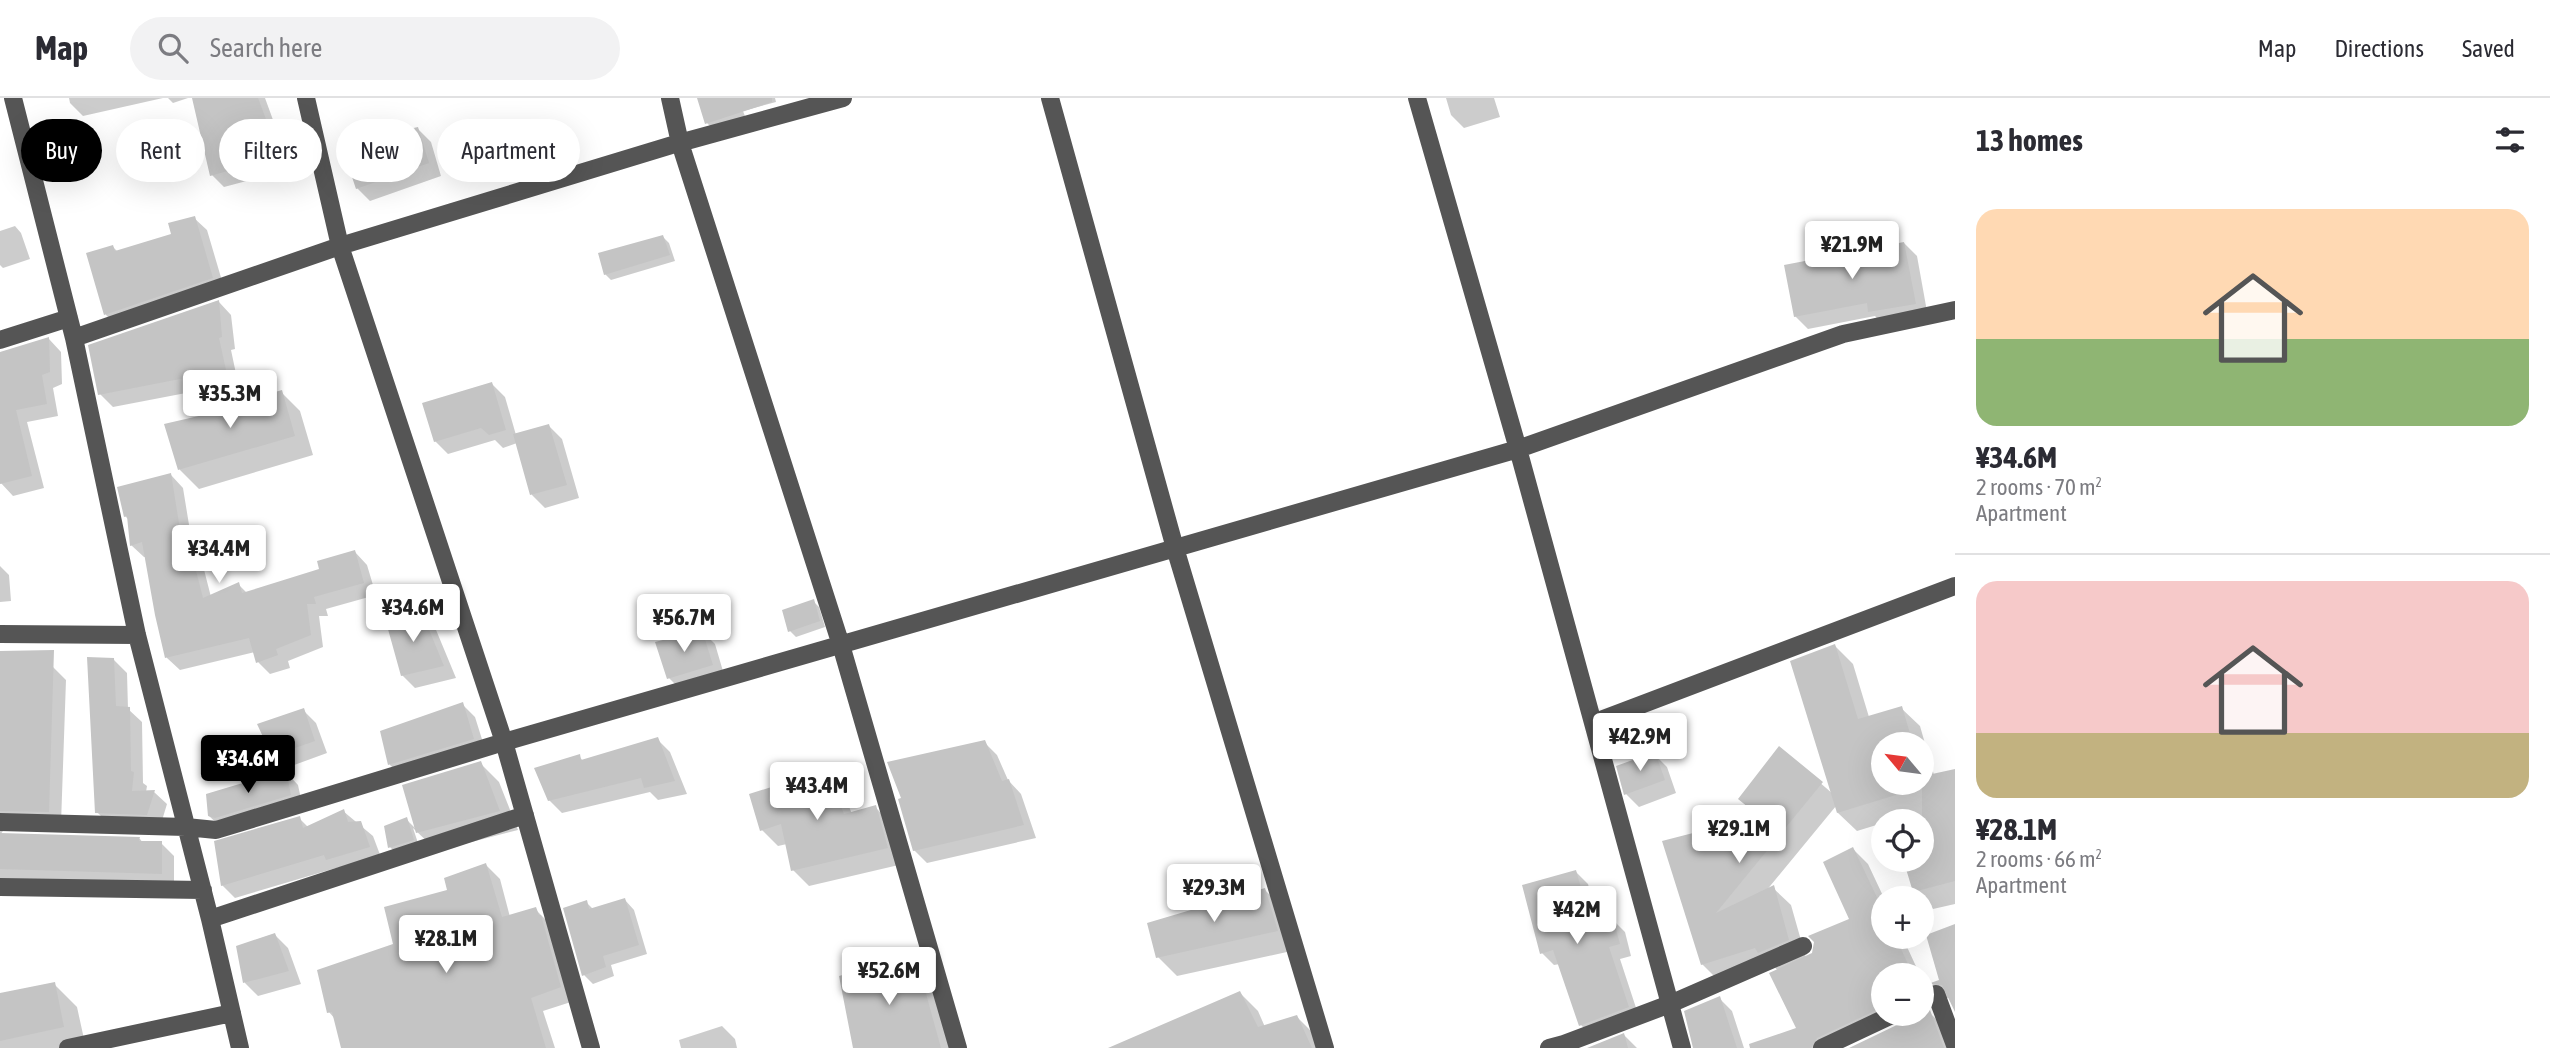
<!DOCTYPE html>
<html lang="en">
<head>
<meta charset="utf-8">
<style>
  :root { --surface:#fff; --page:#f2f2f3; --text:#2b2b33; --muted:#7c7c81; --line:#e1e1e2; --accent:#000 }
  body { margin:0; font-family:"Asap Condensed",sans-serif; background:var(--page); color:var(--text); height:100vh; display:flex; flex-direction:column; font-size:26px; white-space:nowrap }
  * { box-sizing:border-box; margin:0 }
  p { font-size:23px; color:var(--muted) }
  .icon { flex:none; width:38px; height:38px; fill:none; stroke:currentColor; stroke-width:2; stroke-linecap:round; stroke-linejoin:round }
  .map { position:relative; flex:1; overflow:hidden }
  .drawer { display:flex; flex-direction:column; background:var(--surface); width:595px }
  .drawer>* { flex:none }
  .hud { position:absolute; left:21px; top:21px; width:665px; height:63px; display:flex; gap:14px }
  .needle { width:46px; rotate:299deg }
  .tools { position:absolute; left:1871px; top:634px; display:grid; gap:14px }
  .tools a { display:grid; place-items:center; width:63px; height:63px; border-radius:50%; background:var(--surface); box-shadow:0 7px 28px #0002; font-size:35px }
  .price { position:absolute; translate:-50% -60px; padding:0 16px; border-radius:7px; background:#fff; color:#222; font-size:23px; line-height:46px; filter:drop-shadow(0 2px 4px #0008) }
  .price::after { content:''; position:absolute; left:50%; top:42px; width:21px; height:16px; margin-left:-10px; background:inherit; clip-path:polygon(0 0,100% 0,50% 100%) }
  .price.current { background:var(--accent); color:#fff }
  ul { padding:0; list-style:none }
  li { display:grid; align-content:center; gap:14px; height:371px; padding:0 21px }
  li+li { border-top:2px solid var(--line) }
  li span { display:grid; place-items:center; height:217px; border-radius:21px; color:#555 }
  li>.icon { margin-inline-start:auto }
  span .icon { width:126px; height:126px; fill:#fffc; stroke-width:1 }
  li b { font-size:30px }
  h2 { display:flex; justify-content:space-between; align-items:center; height:84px; padding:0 21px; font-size:30px }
  .tag { padding:0 24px; border-radius:32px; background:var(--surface); box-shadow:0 7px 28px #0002; font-size:24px; line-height:63px }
  .tag.current { background:var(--accent); color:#fff }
  header { display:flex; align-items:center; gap:42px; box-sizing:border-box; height:98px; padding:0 35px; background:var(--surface); border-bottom:2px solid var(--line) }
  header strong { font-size:33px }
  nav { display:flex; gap:38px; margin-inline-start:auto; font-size:24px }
  .search { width:490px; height:63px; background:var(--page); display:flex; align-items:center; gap:18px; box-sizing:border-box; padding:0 24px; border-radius:38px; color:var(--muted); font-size:26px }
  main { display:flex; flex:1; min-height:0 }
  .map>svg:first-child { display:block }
  .shadow { fill:#0003; fill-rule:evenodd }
  .building { fill:#c4c4c4 }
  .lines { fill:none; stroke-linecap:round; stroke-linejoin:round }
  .minor { stroke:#555; stroke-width:18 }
</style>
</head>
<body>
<header>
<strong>Map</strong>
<div class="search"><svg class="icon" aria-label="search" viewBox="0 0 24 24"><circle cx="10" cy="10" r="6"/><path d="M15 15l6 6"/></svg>Search here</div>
<nav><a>Map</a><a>Directions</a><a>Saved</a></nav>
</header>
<main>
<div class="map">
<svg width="1955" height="950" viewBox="0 0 1955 950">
  <rect width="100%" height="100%" fill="#fff"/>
  <!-- shadow -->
  <path class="shadow" d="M 69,0 L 163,0 L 83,18 L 70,5 Z
    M 168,0 L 188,0 L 173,5 Z
    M 194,0 L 265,0 L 291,71 L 224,89 L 212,77 Z
    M 699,0 L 775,0 L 776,4 L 743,13 L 749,29 L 720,38 L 707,25 Z
    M 1446,0 L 1494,0 L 1500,19 L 1464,30 L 1451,17 Z
    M 418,31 L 431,44 L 441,78 L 370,103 L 357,90 Z
    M 194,120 L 207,132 L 225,193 L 119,229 L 106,217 L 88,156 L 113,149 L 118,154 L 173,137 Z
    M 15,128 L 21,135 L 30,161 L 3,170 L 0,167 L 0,133 Z
    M 663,139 L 669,145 L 675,163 L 611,182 L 605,176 Z
    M 1904,145 L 1917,158 L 1928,219 L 1883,227 L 1875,218 L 1808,231 L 1795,218 Z
    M 219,204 L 231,217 L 235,251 L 231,252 L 238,285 L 113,309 L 100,296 Z
    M 49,241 L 61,254 L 62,286 L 53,290 L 58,318 L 27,324 L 44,390 L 13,398 L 0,384 L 0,256 Z
    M 492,286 L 505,299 L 516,337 L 549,328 L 562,341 L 579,400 L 545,410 L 532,397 L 517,345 L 503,350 L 495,342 L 448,356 L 435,343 Z
    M 281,294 L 300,313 L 313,357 L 199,391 L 180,372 L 167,327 L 231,312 Z
    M 171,377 L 183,390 L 192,445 L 199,452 L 211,499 L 238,486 L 248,496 L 322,473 L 355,454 L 367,467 L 376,497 L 326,511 L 328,518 L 319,518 L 323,549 L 288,563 L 290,570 L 270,576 L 258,564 L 255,554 L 180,572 L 167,560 L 146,459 L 144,459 L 131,447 L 129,422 L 125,418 Z
    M 0,468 L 9,477 L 11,503 L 0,504 Z
    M 813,503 L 819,509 L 825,529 L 796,539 L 790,533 Z
    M 421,514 L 434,527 L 456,580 L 415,590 L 402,577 Z
    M 702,533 L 715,546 L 725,580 L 682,593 L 669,580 Z
    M 1835,548 L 1853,566 L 1869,619 L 1901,610 L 1920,628 L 1934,677 L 1955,672 L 1955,806 L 1933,811 L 1914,793 L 1922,761 L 1922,723 L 1883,723 L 1883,725 L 1857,733 L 1838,715 L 1836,708 L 1766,793 L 1773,790 L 1791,807 L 1806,860 L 1813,856 L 1852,822 L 1853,751 L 1868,766 L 1884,800 L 1883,838 L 1902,838 L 1920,877 L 1883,877 L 1883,915 L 1922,915 L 1922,880 L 1926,889 L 1941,883 L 1955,828 L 1955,909 L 1952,900 L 1947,900 L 1931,908 L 1928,913 L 1944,929 L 1952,950 L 1853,950 L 1903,926 L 1907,919 L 1841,950 L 1754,950 L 1799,931 L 1778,873 L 1773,867 L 1720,884 L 1702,866 L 1664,744 L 1759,720 L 1740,701 L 1780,650 L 1833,696 ZM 1883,646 L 1922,646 L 1922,684 L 1883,684 Z
    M 114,562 L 127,575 L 128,611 L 142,624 L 143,685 L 147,688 L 146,694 L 154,694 L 167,706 L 160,729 L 110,727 L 97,714 Z
    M 53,569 L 66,582 L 61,726 L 8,726 L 0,737 L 0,570 Z
    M 462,606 L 475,619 L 486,654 L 403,679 L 390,667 L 382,634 Z
    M 303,612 L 316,625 L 327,655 L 286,670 L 273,657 Z
    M 657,641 L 670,654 L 687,696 L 658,702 L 650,694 L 562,715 L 549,702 L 579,658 L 583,663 Z
    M 984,644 L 997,657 L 1008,682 L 1021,696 L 1036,740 L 927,765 L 914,752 Z
    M 1654,656 L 1667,669 L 1676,695 L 1639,709 L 1626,696 Z
    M 480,665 L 499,684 L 518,732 L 437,753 L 413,730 L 419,748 L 396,755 L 390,749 L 406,721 L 417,732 Z
    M 286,674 L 298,687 L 303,710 L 223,731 L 209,718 Z
    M 826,674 L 842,691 L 852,716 L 875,709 L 892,726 L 903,766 L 809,788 L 793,772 L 787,746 L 778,748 L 762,732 Z
    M 343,713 L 373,738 L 382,762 L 336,770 L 235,800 L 222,787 L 299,720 L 308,729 Z
    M 0,737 L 140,741 L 143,745 L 161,745 L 174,758 L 174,788 L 0,783 Z
    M 486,767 L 500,781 L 510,819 L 535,811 L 549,825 L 574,903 L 543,913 L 555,950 L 343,950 L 335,921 L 329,914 L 449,793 Z
    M 1576,774 L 1588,786 L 1599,826 L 1613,822 L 1625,834 L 1631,858 L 1620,861 L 1640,922 L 1593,939 L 1581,927 L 1560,866 L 1554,867 L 1542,855 Z
    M 1265,792 L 1284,811 L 1296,852 L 1177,878 L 1158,859 Z
    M 625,802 L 634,812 L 647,856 L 611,867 L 614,878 L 593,886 L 584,877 L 586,804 L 593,811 Z
    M 275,837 L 288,850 L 301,886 L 258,898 L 245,885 L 238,849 Z
    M 915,858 L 934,877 L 955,950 L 854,950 Z
    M 54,886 L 77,909 L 86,950 L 0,950 L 0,897 Z
    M 1240,895 L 1258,913 L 1265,929 L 1297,919 L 1315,937 L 1321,950 L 1144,950 Z
    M 1719,900 L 1732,913 L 1744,950 L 1694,950 Z
    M 722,928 L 735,941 L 737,950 L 681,950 L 679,942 Z
    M 1624,937 L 1637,950 L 1591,950 Z"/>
  <!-- building -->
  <path class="building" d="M 192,0 L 258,0 L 280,58 L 210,78 Z
    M 697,0 L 772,0 L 772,4 L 705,26 Z
    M 418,29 L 429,65 L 356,91 L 349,70 L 381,52 L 378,38 Z
    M 195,118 L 213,180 L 104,217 L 86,155 L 113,147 L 115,153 L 171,136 L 168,125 Z
    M 663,137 L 670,157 L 604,177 L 598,155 Z
    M 1904,144 L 1916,206 L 1868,214 L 1867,205 L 1794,219 L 1784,167 Z
    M 219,202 L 222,239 L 219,240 L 226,272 L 98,297 L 88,247 Z
    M 49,239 L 50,274 L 42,277 L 47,306 L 16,312 L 32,378 L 0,386 L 0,254 Z
    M 492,284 L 506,332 L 489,337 L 481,330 L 434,344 L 422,305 Z
    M 282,292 L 295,338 L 178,372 L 164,326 L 229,311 L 229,307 Z
    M 549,326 L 567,387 L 530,397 L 513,336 Z
    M 171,375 L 181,438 L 187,437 L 203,500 L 239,484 L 242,495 L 319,471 L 317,463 L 355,452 L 364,485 L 314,499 L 316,506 L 307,506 L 311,537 L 276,551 L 278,557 L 256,565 L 249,540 L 165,560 L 155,517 L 142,444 L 130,448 L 127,418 L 124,419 L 117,389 Z
    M 814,501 L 820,523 L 788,534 L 782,512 Z
    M 421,512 L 444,568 L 401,578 L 386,524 Z
    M 702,532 L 713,567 L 667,581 L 655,544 Z
    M 1835,546 L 1858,621 L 1902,608 L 1913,646 L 1883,646 L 1883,684 L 1922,684 L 1922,673 L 1923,678 L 1955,671 L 1955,783 L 1913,794 L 1903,761 L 1922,761 L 1922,689 L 1837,715 L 1790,563 Z
    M 54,552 L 49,714 L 0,713 L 0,553 Z
    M 87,559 L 114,560 L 116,608 L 130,609 L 131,673 L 134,674 L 132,693 L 155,692 L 147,717 L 95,715 Z
    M 463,604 L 474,641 L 388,667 L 380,633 Z
    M 304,610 L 315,643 L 272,658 L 257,626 Z
    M 658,639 L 675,683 L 644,690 L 641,680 L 548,703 L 534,670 L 580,656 L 581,662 Z
    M 985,642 L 1002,683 L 1009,681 L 1024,727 L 913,753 L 898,701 L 901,700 L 887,664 Z
    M 1779,648 L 1823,684 L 1716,815 L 1774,787 L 1789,842 L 1758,855 L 1755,850 L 1701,867 L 1662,743 L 1759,718 L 1738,701 Z
    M 1655,654 L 1665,682 L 1624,697 L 1616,668 Z
    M 481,663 L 500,713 L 416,735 L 402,687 Z
    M 286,672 L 291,697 L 215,720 L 208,718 L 206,696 Z
    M 826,672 L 844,716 L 876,707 L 888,750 L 791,773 L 781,726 L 760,733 L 749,696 Z
    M 344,711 L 348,724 L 361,723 L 370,749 L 326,762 L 324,757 L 221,788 L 214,743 L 300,718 L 303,730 Z
    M 407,719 L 414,742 L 388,750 L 384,728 Z
    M 0,735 L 140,739 L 139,743 L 162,743 L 162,776 L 0,771 Z
    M 1853,749 L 1883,812 L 1883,838 L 1895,838 L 1913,877 L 1883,877 L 1883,909 L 1817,940 L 1811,950 L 1750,950 L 1749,946 L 1796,930 L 1769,875 L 1812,855 L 1814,844 L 1808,838 L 1849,821 L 1823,764 Z
    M 486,765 L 502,819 L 536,809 L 539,817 L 541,817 L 561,889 L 531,900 L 546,950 L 341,950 L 332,914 L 327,915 L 317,872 L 393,846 L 384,809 L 447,792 L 444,780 Z
    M 1576,772 L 1591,826 L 1613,820 L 1620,846 L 1609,849 L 1629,909 L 1579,928 L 1553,852 L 1540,856 L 1522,787 Z
    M 1265,790 L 1278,833 L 1156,860 L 1147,825 Z
    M 625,800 L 639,847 L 603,858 L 606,869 L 582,878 L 563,810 L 587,802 L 589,811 Z
    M 1955,826 L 1955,914 L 1942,887 L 1932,886 L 1922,891 L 1922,888 L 1939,882 L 1926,837 Z
    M 275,835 L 289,873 L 243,885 L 236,848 Z
    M 915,856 L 941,950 L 853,950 L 839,878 Z
    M 55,884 L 64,929 L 0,943 L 0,895 Z
    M 1240,893 L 1258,929 L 1297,917 L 1312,950 L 1108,950 Z
    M 1720,898 L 1737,950 L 1693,950 L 1684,913 Z
    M 1930,912 L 1944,950 L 1849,950 L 1901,925 L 1907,915 L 1922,915 Z
    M 1624,935 L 1628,950 L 1587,950 Z"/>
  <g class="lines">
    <!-- minor -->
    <path class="minor" d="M 13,0 L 74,240 L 137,537 L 210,821 L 240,950
      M 306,0 L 340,148 L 504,644 L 591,950
      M 670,0 L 680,45 L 841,547 L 958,950
      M 1050,0 L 1175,450 L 1325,950
      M 1417,0 L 1518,351 L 1682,950
      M 74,240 L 340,148 L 672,47 L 843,0
      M 0,242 L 69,220
      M 0,536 L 137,537
      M 1593,625 L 1955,488
      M 0,724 L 186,729 L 216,732 L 504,644 L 1518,351 L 1843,236 L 1955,212
      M 0,789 L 203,792
      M 210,821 L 525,717
      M 1922,903 L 1936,896 L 1955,947
      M 68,950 L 232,915
      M 1549,950 L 1564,946 L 1670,906 L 1803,848
      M 1822,950 L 1896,915"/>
  </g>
</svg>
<div class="tools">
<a><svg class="needle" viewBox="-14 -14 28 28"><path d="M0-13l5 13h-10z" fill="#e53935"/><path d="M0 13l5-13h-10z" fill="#7c7c81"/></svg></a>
<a><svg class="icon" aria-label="locate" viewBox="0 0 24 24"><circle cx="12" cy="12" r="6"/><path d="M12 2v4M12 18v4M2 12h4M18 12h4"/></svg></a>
<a>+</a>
<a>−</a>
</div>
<b class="price" style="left:1852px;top:183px">¥21.9M</b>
<b class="price" style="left:230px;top:332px">¥35.3M</b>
<b class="price" style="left:219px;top:487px">¥34.4M</b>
<b class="price" style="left:413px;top:546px">¥34.6M</b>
<b class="price" style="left:684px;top:556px">¥56.7M</b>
<b class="price" style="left:1640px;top:675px">¥42.9M</b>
<b class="price current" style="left:248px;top:697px">¥34.6M</b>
<b class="price" style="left:817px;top:724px">¥43.4M</b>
<b class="price" style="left:1739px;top:767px">¥29.1M</b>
<b class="price" style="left:1214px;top:826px">¥29.3M</b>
<b class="price" style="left:1577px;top:848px">¥42M</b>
<b class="price" style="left:446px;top:877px">¥28.1M</b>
<b class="price" style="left:889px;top:909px">¥52.6M</b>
<div class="hud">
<a class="tag current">Buy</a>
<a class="tag">Rent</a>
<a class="tag">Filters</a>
<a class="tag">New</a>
<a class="tag">Apartment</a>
</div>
</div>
<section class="drawer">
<h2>13 homes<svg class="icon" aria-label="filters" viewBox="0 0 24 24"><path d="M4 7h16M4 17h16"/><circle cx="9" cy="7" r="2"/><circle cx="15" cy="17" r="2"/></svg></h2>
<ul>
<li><span style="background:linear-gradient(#ffd9b3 60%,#8fb573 0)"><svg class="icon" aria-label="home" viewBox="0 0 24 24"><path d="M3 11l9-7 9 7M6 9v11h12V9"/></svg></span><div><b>¥34.6M</b><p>2 rooms · 70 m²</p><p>Apartment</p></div></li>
<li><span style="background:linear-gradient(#f6c9c9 70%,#c2b280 0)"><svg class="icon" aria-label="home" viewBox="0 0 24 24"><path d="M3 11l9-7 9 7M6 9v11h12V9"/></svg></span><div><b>¥28.1M</b><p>2 rooms · 66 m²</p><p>Apartment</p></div></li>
</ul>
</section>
</main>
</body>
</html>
